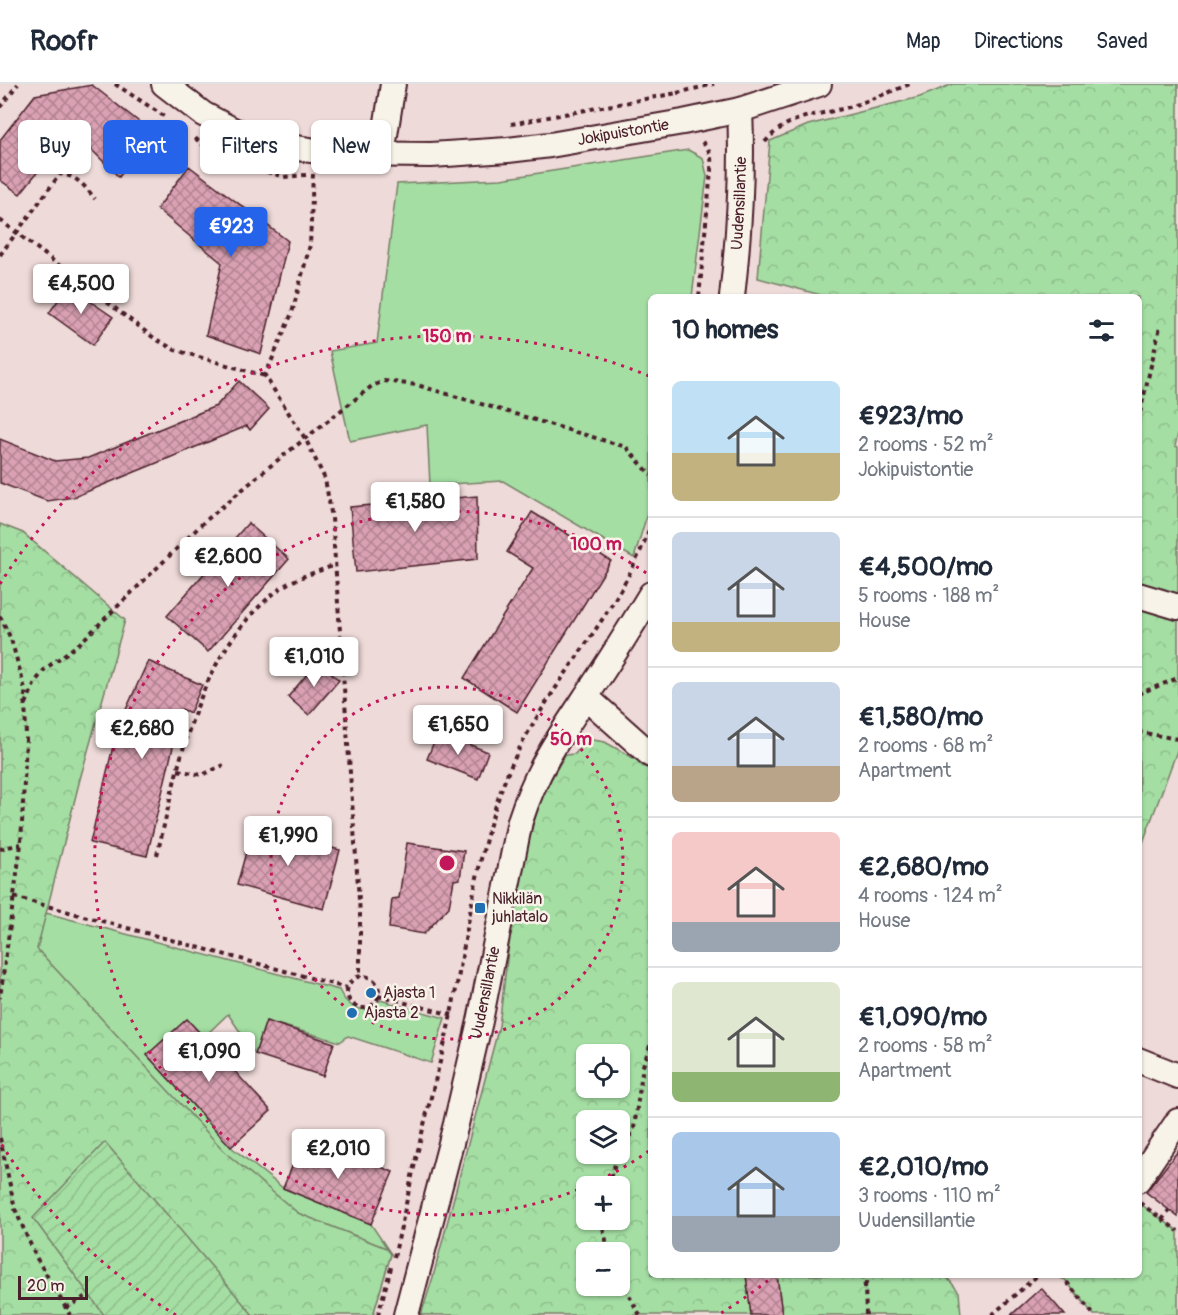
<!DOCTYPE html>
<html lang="en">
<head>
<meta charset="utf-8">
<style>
  :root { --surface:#fff; --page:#f2f2f3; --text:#1f2937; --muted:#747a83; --line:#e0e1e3; --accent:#2563eb }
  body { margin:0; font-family:Pangolin,sans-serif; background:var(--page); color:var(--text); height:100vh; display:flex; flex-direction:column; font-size:22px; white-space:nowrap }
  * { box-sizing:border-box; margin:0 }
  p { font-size:20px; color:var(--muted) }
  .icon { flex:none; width:33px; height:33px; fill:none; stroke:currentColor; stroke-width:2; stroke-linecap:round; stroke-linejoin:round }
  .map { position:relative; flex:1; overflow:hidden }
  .panel { position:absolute; left:648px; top:210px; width:494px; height:984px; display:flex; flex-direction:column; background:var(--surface); border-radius:9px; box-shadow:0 2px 4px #0004 }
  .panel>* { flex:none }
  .hud { position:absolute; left:18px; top:36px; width:540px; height:54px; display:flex; gap:12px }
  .controls { position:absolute; left:576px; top:960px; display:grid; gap:12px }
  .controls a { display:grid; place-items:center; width:54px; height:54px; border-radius:9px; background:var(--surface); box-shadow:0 2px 4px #0004; font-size:30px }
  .scale { position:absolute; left:18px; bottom:15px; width:70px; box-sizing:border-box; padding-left:6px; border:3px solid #4a1f2b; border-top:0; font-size:16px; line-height:21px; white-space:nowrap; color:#4a1f2b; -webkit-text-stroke:4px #f7f3e8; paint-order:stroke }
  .price { position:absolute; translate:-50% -51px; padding:0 14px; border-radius:6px; background:#fff; color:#222; font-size:20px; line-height:39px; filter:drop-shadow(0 2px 3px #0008) }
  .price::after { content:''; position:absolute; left:50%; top:36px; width:18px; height:14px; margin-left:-9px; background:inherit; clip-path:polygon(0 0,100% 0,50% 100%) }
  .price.on { background:var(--accent); color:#fff }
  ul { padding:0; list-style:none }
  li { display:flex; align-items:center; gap:18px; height:150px; padding:0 24px }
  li+li { border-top:2px solid var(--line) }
  li span { display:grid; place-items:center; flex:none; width:168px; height:120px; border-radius:9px; color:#555 }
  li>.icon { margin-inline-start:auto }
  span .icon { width:72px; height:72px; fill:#fffc; stroke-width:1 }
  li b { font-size:26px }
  h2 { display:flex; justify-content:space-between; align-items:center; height:72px; padding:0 24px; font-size:26px }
  .pill { padding:0 21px; border-radius:9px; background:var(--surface); box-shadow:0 2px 4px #0004; font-size:21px; line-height:54px }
  .pill.on { background:var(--accent); color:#fff }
  header { display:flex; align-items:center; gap:36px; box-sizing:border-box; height:84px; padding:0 30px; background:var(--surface); border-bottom:2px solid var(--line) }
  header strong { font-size:28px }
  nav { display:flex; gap:33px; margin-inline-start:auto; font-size:21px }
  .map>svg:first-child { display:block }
  .grass { fill:#a4dea3; stroke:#777e67; stroke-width:1.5 }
  .park { fill:url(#park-crowns); stroke:#777e67; stroke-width:1.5; fill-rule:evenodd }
  .garden { fill:url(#garden-furrows); stroke:#777e67; stroke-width:1.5 }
  .building { fill:url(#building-cross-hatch); stroke:#4a1f2b; stroke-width:1.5 }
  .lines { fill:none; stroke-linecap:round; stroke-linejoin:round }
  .minor-casing { stroke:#4a1f2b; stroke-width:28 }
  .path { stroke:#4a1f2b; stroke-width:4; stroke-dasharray:4.5 4.5; stroke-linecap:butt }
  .minor { stroke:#f7f3e8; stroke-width:24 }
  .ring { fill:none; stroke:#c2185b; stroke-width:3; stroke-dasharray:3 6 }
  .poi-dot { fill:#1f6fb2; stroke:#f7f3e8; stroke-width:2 }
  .labels { text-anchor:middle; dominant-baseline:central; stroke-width:5; stroke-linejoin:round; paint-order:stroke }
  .street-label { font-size:16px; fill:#4a1f2b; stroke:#f7f3e8 }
  .poi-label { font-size:16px; fill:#4a1f2b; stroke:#f7f3e8; text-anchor:start }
  .centre { fill:#c2185b; stroke:#f7f3e8; stroke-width:3 }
  .ring-label { font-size:18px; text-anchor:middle; font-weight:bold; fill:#c2185b; stroke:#f7f3e8; stroke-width:5; stroke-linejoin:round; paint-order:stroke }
</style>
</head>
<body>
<header>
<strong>Roofr</strong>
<nav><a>Map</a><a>Directions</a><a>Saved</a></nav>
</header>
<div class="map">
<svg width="1178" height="1231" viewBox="0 0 1178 1231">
  <defs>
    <pattern id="park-crowns" width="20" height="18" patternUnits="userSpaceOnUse" patternTransform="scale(1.5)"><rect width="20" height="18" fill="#a4dea3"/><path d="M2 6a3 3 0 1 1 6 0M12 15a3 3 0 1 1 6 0" fill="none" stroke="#8fbe8c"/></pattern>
    <pattern id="garden-furrows" width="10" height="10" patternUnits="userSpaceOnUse" patternTransform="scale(1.5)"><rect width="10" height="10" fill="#a4dea3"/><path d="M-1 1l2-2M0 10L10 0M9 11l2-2" fill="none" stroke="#8fbe8c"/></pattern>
    <pattern id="building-cross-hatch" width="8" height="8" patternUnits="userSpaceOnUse" patternTransform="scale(1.5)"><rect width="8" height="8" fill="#d9a1b3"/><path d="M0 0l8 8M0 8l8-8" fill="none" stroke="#b28392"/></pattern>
  </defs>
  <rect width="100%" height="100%" fill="#eedad8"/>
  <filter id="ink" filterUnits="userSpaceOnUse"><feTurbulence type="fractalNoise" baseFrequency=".0167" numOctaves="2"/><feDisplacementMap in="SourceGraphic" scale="12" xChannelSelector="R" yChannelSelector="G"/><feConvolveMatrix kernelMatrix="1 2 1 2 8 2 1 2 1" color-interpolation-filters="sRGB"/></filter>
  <g filter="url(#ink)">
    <!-- grass -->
    <path class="grass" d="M 688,66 L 703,74 L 707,92 L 692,213 L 651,213 L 651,417 L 634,474 L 503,397 L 430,401 L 427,341 L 350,357 L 330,267 L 377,259 L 397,100 L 501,95 Z
      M 22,829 L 46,829 L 339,906 C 346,921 355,926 371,926 L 380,916 L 445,934 L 431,979 L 348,952 L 340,958 L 266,937 L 255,970 L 228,930 L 204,953 L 187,935 L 147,971 L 231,1063 L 283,1104 L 371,1140 L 391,1170 L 373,1231 L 10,1046 Z"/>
    <!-- park -->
    <path class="park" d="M 953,0 L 1178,0 L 1178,350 L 1175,362 L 1178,363 L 1178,664 L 1139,769 L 1138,213 L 828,213 L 758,194 L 770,57 L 808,41 L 920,13 Z
      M 0,440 L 23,449 L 125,536 L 80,695 L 37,865 L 227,1070 L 298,1129 L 386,1164 L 391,1170 L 373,1231 L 0,1231 Z
      M 587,655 L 605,658 L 651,684 L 651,1191 L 746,1191 L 751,1231 L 421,1231 L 433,1193 L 499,942 L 512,834 L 528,757 L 542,711 L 565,671 L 575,670 ZM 586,970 L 620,970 L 620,1004 L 586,1004 ZM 586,1036 L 620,1036 L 620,1070 L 586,1070 ZM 586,1102 L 620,1102 L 620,1136 L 586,1136 ZM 586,1168 L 620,1168 L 620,1202 L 586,1202 Z
      M 1139,1119 L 1178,1147 L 1178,1231 L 1094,1231 L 1061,1191 L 1138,1191 Z
      M 777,1191 L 945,1191 L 959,1208 L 961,1231 L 782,1231 Z"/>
    <!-- garden -->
    <path class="garden" d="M 105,1058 L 253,1231 L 104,1231 L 33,1134 Z"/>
    <!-- building -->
    <path class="building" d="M 92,1 L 153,49 L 119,93 L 81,55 L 59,61 L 20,110 L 0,96 L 0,56 L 35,11 Z
      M 189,82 L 288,157 L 261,270 L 206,251 L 222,179 L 157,125 Z
      M 68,202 L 113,233 L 93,261 L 49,229 Z
      M 239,297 L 269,325 L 250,346 L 247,342 L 74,413 L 47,417 L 0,399 L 0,355 L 55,377 L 88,374 L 216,322 Z
      M 477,412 L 478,475 L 356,488 L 350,423 Z
      M 532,428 L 611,477 L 517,628 L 464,594 L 533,484 L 507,468 Z
      M 248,439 L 289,475 L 208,568 L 167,532 Z
      M 148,577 L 202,601 L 190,629 L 182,625 L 147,772 L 90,759 L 121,629 L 124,630 Z
      M 318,577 L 339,596 L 309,631 L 288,613 Z
      M 438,648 L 488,668 L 478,695 L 427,675 Z
      M 254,739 L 282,747 L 281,751 L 340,766 L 324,825 L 237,801 Z
      M 407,759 L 464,767 L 460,795 L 454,796 L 449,823 L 424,850 L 389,844 L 392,815 L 399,814 Z
      M 187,935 L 271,1027 L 231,1063 L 147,971 Z
      M 266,937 L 334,959 L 323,992 L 255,970 Z
      M 305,1052 L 393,1088 L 371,1140 L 283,1104 Z
      M 1178,1067 L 1178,1133 L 1146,1108 Z
      M 746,1191 L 777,1191 L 782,1231 L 751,1231 Z
      M 1041,1204 L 1065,1231 L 1011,1231 Z"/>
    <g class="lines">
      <!-- minor casing -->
      <g class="minor-casing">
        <g id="minor">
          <path id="s1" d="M 164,0 L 203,30 L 235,47 L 284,62 L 336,70 L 431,71 L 508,66 L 550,61 L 683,38 L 740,26 L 819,0"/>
          <path d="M 382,70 L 393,0"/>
          <path id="s2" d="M 732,213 C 739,151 743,88 740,26"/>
          <path d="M 1138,511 L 1178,523"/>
          <path d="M 586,613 L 651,671"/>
          <path d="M 1138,976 L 1178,992"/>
          <path d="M 1138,1096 L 1178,1037"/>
          <path id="s3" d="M 406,1231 L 456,1040 L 480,937 L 520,737 C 537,684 559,653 589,608 C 611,575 631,543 651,510"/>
        </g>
      </g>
      <!-- path -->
      <path class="path" d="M 115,0 L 167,34
        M 677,9 L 714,0
        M 0,23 L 18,0
        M 511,40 L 677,9
        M 195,54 L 216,72 L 284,93 L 306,91
        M 702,58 C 711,67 712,73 711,86
        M 765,58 C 791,29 815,33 849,23 C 870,16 890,8 910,0
        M 313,90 L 310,161 L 292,229 L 265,292 L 306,356 L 325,395 L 332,434 L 360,830 L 360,893
        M 0,136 L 154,254 L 175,266 L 265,292
        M 0,171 L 60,90 C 76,91 86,103 95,115
        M 699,213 L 711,86 L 718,86
        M 1138,337 L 1160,243
        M 0,532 L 11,555 L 25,605 L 26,656 L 21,760 L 0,914
        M 1138,610 L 1178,594
        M 26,620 L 35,598 L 45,585 L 80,559 L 203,439 L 269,383 L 372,302 L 384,297 L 417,301 L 626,363 L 651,391
        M 1138,648 L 1178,655
        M 178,686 L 202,691 L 224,681
        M 0,765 L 21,760
        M 157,771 C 180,676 197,567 281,504 C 294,494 320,487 335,481
        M 14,813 L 347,904
        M347 908a16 16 0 1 1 32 0a16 16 0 1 1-32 0Z
        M 378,912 L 453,931
        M 0,1054 L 15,1125 L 36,1173 L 70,1231
        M 607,1102 L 614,1083 L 634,1044 L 643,982 L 651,959
        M 1140,1119 L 1178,1147
        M 601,1136 L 609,1168
        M 1162,1136 L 1169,1126
        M 394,1173 C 403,1136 410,1099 419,1062 C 429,1018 442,974 451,930 C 468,850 476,767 507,691 C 544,602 620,532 651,440
        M 862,1191 L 865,1202 L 866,1231
        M 1061,1191 L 1094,1231
        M 620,1196 L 640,1231
        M 865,1202 L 869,1191
        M 66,1224 L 88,1211
        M 378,1231 L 392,1180
        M 992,1231 L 1038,1191"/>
      <!-- minor -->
      <use href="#minor" class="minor"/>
    </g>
  </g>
  <!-- distance rings -->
  <g class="ring">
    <circle cx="447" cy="779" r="176"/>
    <path d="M649 1067A352 352 0 1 1 649 491"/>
    <path d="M775 1191A527 527 0 0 1 718 1231M176 1231A527 527 0 0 1 0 1058M0 500A527 527 0 0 1 649 292"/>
  </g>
  <!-- markers -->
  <g class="poi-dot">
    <rect x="474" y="818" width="12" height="12" rx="3"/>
    <circle cx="371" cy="909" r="6"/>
    <circle cx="352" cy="929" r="6"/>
  </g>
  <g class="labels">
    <!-- street labels -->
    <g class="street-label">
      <text stroke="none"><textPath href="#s1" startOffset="478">Jokipuistontie</textPath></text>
      <text stroke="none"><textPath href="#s2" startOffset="94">Uudensillantie</textPath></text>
      <text stroke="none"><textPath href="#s3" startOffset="332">Uudensillantie</textPath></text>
    </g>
    <!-- poi labels -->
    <g class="poi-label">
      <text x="492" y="815">Nikkilän<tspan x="492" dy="18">juhlatalo</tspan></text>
      <text x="383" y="909">Ajasta 1</text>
      <text x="364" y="929">Ajasta 2</text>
    </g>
  </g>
  <circle cx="447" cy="779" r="9" class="centre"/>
  <g class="ring-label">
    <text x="447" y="258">150 m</text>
    <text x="596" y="466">100 m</text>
    <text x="571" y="661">50 m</text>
  </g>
</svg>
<div class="controls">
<a><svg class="icon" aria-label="locate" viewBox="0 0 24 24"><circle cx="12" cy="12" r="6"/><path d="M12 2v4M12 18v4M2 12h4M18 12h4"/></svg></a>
<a><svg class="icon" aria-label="layers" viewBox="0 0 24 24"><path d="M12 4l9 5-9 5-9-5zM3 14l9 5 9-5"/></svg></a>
<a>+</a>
<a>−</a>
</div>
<div class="scale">20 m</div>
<b class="price on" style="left:231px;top:174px">€923</b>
<b class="price" style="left:81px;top:231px">€4,500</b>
<b class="price" style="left:415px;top:449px">€1,580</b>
<b class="price" style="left:228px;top:504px">€2,600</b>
<b class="price" style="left:314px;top:604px">€1,010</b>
<b class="price" style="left:458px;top:672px">€1,650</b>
<b class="price" style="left:142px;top:676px">€2,680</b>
<b class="price" style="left:288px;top:783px">€1,990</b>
<b class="price" style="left:209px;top:999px">€1,090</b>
<b class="price" style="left:338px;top:1096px">€2,010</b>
<div class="hud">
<a class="pill">Buy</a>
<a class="pill on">Rent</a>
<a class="pill">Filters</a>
<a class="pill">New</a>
</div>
<section class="panel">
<h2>10 homes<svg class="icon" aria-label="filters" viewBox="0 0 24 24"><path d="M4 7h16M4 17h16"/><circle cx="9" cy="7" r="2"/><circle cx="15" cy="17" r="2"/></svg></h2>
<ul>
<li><span style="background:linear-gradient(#bfe0f5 60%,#c2b280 0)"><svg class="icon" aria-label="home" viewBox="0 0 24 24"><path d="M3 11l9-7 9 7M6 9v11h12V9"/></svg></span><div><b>€923/mo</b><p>2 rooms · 52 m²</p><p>Jokipuistontie</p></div></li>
<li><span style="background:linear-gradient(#c9d6e8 75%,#c2b280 0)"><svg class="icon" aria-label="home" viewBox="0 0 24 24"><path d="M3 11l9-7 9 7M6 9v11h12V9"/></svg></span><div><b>€4,500/mo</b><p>5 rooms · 188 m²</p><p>House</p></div></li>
<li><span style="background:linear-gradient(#c9d6e8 70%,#b9a48a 0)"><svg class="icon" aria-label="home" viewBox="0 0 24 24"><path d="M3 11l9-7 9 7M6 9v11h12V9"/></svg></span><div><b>€1,580/mo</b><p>2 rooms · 68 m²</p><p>Apartment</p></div></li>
<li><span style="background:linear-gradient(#f6c9c9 75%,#9aa5b1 0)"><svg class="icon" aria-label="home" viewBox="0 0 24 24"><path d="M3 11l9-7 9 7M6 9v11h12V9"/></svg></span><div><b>€2,680/mo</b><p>4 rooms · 124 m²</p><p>House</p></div></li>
<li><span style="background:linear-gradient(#dfe7d0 75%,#8fb573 0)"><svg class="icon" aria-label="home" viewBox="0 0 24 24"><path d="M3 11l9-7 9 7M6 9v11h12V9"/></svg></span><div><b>€1,090/mo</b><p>2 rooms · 58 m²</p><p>Apartment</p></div></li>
<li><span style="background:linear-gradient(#a9c7e8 70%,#9aa5b1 0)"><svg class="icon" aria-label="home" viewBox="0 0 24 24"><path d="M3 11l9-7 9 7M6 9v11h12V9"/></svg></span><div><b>€2,010/mo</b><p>3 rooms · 110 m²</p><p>Uudensillantie</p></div></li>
</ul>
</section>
</div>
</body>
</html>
